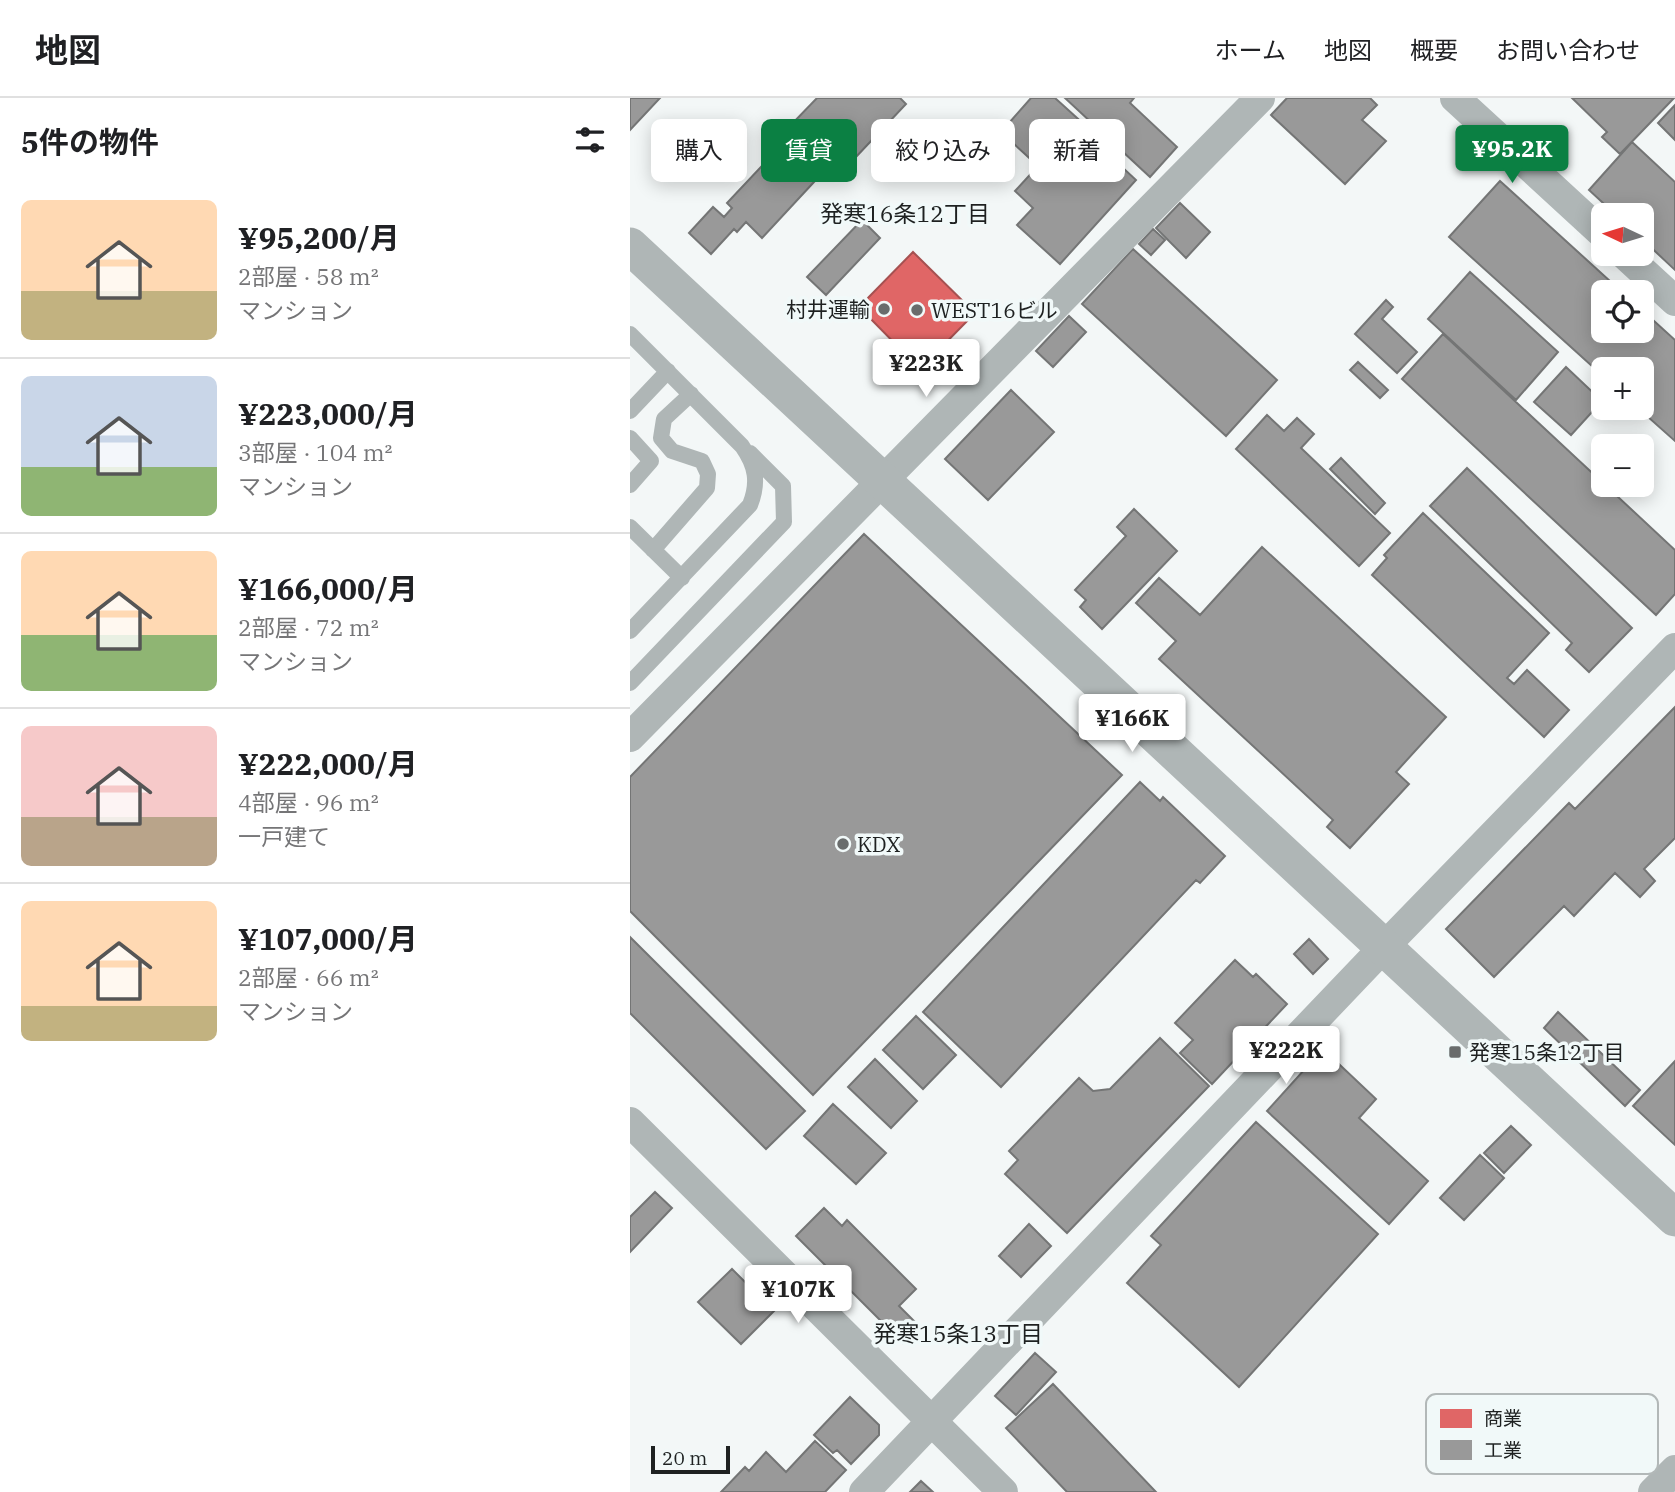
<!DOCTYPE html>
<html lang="ja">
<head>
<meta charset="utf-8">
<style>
  :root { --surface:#fff; --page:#f6f6f6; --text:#202124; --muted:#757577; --line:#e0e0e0; --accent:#0b8043 }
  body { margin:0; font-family:"IBM Plex Serif","Noto Sans JP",serif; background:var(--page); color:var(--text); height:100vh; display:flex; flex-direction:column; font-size:26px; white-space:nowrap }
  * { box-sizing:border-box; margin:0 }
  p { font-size:23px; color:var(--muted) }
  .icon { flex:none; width:38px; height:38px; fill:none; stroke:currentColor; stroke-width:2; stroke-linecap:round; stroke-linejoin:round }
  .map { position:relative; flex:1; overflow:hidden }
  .panel { display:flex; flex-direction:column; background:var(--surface); width:630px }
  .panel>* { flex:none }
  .hud { position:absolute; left:21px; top:21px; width:665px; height:63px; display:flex; gap:14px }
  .needle { width:46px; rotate:274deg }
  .buttons { position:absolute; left:961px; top:105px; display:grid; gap:14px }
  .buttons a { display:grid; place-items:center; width:63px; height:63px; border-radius:10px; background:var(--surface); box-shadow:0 4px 18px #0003; font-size:35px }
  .scale { position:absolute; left:21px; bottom:18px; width:79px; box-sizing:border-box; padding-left:7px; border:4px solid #1e2121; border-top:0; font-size:19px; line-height:24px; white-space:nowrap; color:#1e2121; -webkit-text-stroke:5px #f1f9f9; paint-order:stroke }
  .price { position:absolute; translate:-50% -60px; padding:0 16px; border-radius:7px; background:#fff; color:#222; font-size:23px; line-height:46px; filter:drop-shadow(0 2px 4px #0008) }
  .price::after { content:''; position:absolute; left:50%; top:42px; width:21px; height:16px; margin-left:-10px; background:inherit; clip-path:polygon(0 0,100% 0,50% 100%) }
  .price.selected { background:var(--accent); color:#fff }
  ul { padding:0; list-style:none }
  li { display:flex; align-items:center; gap:21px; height:175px; padding:0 21px }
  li+li { border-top:2px solid var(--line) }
  li span { display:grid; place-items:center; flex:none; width:196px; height:140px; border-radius:10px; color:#555 }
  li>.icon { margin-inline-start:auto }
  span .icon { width:84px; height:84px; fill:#fffc; stroke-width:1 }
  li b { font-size:30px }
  h2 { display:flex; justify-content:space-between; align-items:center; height:84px; padding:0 21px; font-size:30px }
  .chip { padding:0 24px; border-radius:10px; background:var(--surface); box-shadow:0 4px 18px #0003; font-size:24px; line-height:63px }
  .chip.selected { background:var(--accent); color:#fff }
  header { display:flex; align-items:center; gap:42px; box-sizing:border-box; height:98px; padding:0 35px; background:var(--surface); border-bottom:2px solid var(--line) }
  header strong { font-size:33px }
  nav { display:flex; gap:38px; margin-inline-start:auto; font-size:24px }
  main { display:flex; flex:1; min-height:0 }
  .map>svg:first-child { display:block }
  .shops { fill:#e06666; stroke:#a65151; stroke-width:2 }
  .industry { fill:#999; stroke:#747575; stroke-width:2 }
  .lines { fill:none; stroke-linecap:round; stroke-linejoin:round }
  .service { stroke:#afb6b6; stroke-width:16 }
  .minor { stroke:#afb6b6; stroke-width:30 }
  .tertiary { stroke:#afb6b6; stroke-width:37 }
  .poi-dot { fill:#696c6c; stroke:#f1f9f9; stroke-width:2.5 }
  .labels { text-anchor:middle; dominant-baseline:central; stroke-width:7; stroke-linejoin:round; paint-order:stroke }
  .poi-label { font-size:21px; fill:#1e2121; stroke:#f1f9f9; text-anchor:start }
  .neighbourhood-label { font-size:23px; fill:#1e2121; stroke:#f1f9f9 }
  .key { fill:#f1f9f9; stroke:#b2b8b8; stroke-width:2 }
  .key-label { font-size:19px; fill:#1e2121 }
</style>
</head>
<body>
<header>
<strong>地図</strong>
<nav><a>ホーム</a><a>地図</a><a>概要</a><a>お問い合わせ</a></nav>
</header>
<main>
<section class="panel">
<h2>5件の物件<svg class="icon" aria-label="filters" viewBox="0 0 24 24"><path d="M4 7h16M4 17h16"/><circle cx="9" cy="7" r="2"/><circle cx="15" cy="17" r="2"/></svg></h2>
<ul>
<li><span style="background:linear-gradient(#ffd9b3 65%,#c2b280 0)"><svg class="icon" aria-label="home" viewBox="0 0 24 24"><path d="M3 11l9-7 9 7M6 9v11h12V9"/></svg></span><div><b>¥95,200/月</b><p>2部屋 · 58 m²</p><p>マンション</p></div></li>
<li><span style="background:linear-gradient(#c9d6e8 65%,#8fb573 0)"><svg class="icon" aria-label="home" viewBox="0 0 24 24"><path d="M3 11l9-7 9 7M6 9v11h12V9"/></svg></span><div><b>¥223,000/月</b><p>3部屋 · 104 m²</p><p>マンション</p></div></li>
<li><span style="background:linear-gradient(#ffd9b3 60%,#8fb573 0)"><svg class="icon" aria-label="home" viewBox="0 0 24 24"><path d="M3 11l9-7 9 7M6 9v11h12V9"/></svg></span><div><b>¥166,000/月</b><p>2部屋 · 72 m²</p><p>マンション</p></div></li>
<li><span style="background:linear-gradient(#f6c9c9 65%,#b9a48a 0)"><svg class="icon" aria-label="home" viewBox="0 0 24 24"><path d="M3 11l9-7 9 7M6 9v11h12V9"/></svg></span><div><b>¥222,000/月</b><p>4部屋 · 96 m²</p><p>一戸建て</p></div></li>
<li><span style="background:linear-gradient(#ffd9b3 75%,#c2b280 0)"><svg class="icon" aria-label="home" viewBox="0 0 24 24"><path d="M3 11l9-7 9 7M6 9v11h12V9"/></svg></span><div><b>¥107,000/月</b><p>2部屋 · 66 m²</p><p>マンション</p></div></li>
</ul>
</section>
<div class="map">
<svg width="1045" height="1394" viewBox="0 0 1045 1394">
  <rect width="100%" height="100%" fill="#f3f7f7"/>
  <!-- shops -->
  <path class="shops" d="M 283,154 L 345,215 L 290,271 L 229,209 Z"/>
  <!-- industry -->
  <path class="industry" d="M 0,0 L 30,0 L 0,32 Z
    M 187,0 L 270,0 L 276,6 L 207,79 L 197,70 L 132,140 L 116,124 L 107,134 L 104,131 L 81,156 L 59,135 L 83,109 L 94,119 L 102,110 L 97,105 L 163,35 L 158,30 Z
    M 401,0 L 425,0 L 467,38 L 463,42 L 506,82 L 430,166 L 387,127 L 403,110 L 385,93 L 408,68 L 371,34 Z
    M 435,0 L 504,0 L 500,5 L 547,49 L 520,79 Z
    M 657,0 L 740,0 L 747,7 L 732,22 L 756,43 L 715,86 L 641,17 Z
    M 942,0 L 1044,0 L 990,56 L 972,39 L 977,34 Z
    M 1045,7 L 1045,42 L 1028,25 Z
    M 1002,44 L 1045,84 L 1045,172 L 1012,141 L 1012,117 L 986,117 L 959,92 Z
    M 870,83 L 992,194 L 973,194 L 973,233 L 1012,233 L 1012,212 L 1045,242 L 1045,343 L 1008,310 L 1012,310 L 1012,271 L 973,271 L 973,278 L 819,139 Z
    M 550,105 L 580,134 L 556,160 L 526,130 Z
    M 232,122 L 250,140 L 196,197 L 177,179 Z
    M 523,131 L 535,142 L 521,157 L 509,146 Z
    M 503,151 L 647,282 L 596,338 L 452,206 Z
    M 840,174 L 928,254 L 886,302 L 798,221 Z
    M 756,202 L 763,209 L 752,221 L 787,254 L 767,275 L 725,236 Z
    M 439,218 L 456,234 L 423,269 L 406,253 Z
    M 813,236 L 1045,452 L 1045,496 L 1026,517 L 772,281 Z
    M 728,264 L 758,292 L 750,300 L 720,272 Z
    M 936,269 L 972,303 L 941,337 L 904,304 Z
    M 381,292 L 424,334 L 358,402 L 315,361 Z
    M 637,317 L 654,333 L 667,320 L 684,336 L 671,350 L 760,435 L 729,468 L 606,351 Z
    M 711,360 L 755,405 L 745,416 L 700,371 Z
    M 837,370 L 1002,530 L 959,574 L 936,552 L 942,545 L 800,408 Z
    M 504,411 L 547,453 L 472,531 L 450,509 L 456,502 L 445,492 L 496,438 L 487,429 Z
    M 793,415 L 919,535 L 877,580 L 884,586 L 897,572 L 939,612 L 914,639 L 742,477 L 757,460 L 754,457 Z
    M 234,436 L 492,677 L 183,997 L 0,813 L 0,679 Z
    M 632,449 L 816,619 L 766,674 L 779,686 L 720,750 L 697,729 L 703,722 L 529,561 L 546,543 L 506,505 L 529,480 L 570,517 Z
    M 1045,609 L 1045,740 L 1014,771 L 1025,783 L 1010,799 L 985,775 L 944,818 L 934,808 L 864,879 L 816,831 L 939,705 L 945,711 Z
    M 510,684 L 530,703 L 533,699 L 595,758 L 570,785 L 566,782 L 371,989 L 293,914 Z
    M 0,839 L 175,1013 L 136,1051 L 0,915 Z
    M 679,841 L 698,861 L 683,876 L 664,856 Z
    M 605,862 L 623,879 L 626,876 L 657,906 L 582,986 L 550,955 L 563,942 L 545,925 Z
    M 928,914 L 1010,992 L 995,1008 L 914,930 Z
    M 286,918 L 326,957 L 293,991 L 253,952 Z
    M 530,940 L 579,988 L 437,1135 L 375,1076 L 388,1062 L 379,1053 L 449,980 L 463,993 L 480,991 Z
    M 693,951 L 746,1001 L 729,1020 L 798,1083 L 759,1126 L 637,1013 Z
    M 245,961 L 287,1003 L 261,1030 L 218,989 Z
    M 1045,963 L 1045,1047 L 1003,1008 Z
    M 203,1006 L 256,1055 L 226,1086 L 174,1038 Z
    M 626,1024 L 748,1136 L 609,1289 L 497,1185 L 531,1147 L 521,1138 Z
    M 881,1028 L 901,1047 L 874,1075 L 854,1055 Z
    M 850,1057 L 874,1080 L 834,1122 L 810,1100 Z
    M 25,1094 L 42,1110 L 0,1154 L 0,1119 Z
    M 194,1110 L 212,1128 L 217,1122 L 286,1191 L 269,1208 L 290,1229 L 273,1245 L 166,1138 Z
    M 399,1126 L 421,1148 L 391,1179 L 369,1158 Z
    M 102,1171 L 144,1213 L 111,1246 L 68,1204 Z
    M 405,1255 L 426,1274 L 386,1317 L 365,1298 Z
    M 423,1286 L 526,1394 L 437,1394 L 376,1330 Z
    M 220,1299 L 249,1327 L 249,1337 L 221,1366 L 207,1352 L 203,1355 L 184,1337 Z
    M 185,1343 L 216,1372 L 195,1394 L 91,1394 L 115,1369 L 119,1373 L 136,1354 L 156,1374 Z
    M 291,1383 L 303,1394 L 280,1394 Z"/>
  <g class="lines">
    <!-- service -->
    <path class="service" d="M 0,236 L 112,348 C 126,368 129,384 120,407 L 0,533
      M 0,313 L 38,273
      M 0,340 L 21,363 L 0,387
      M 0,429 L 52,480
      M 23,452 L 77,390 L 78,376 L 72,363 L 42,353 L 31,340 L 34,321 L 61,296
      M 0,585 L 154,424 L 153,388 L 120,355"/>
    <!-- minor -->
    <path class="minor" d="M 825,0 L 973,136
      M 994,156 L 1045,203
      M 0,639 L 630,0
      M 0,1024 L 373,1394
      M 234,1394 L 753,850 L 1045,550
      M 1023,1394 L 1045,1372"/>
    <!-- tertiary -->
    <path class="tertiary" d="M 0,148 L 1045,1120"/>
  </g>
  <!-- markers -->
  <g class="poi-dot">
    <circle cx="254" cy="211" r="7"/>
    <circle cx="287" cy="212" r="7"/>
    <circle cx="213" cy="746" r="7"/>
    <rect x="818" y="947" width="14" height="14" rx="3.5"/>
  </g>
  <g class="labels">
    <!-- poi labels -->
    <g class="poi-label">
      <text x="240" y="211" text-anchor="end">村井運輸</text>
      <text x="301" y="212">WEST16ビル</text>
      <text x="227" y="746">KDX</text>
      <text x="839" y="954">発寒15条12丁目</text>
    </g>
    <!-- neighbourhood labels -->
    <g class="neighbourhood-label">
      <text x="275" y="115">発寒16条12丁目</text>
      <text x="328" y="1235">発寒15条13丁目</text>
    </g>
  </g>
  <!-- legend -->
  <rect x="796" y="1296" width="232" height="80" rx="10" class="key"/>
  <rect x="810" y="1311" width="32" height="19" fill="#e06666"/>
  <rect x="810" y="1342" width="32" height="20" fill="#999"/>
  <g class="key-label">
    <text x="854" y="1327">商業</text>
    <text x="854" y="1359">工業</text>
  </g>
</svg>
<div class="buttons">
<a><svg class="needle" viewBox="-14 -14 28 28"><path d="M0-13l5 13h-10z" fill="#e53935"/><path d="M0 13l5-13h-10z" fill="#757577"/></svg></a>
<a><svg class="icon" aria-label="locate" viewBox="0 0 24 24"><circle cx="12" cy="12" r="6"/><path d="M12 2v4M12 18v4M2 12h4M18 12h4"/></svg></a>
<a>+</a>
<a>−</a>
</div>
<div class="scale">20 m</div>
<b class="price selected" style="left:882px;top:87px">¥95.2K</b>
<b class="price" style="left:296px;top:301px">¥223K</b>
<b class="price" style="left:502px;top:656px">¥166K</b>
<b class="price" style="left:656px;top:988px">¥222K</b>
<b class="price" style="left:168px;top:1227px">¥107K</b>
<div class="hud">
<a class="chip">購入</a>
<a class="chip selected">賃貸</a>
<a class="chip">絞り込み</a>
<a class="chip">新着</a>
</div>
</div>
</main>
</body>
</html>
